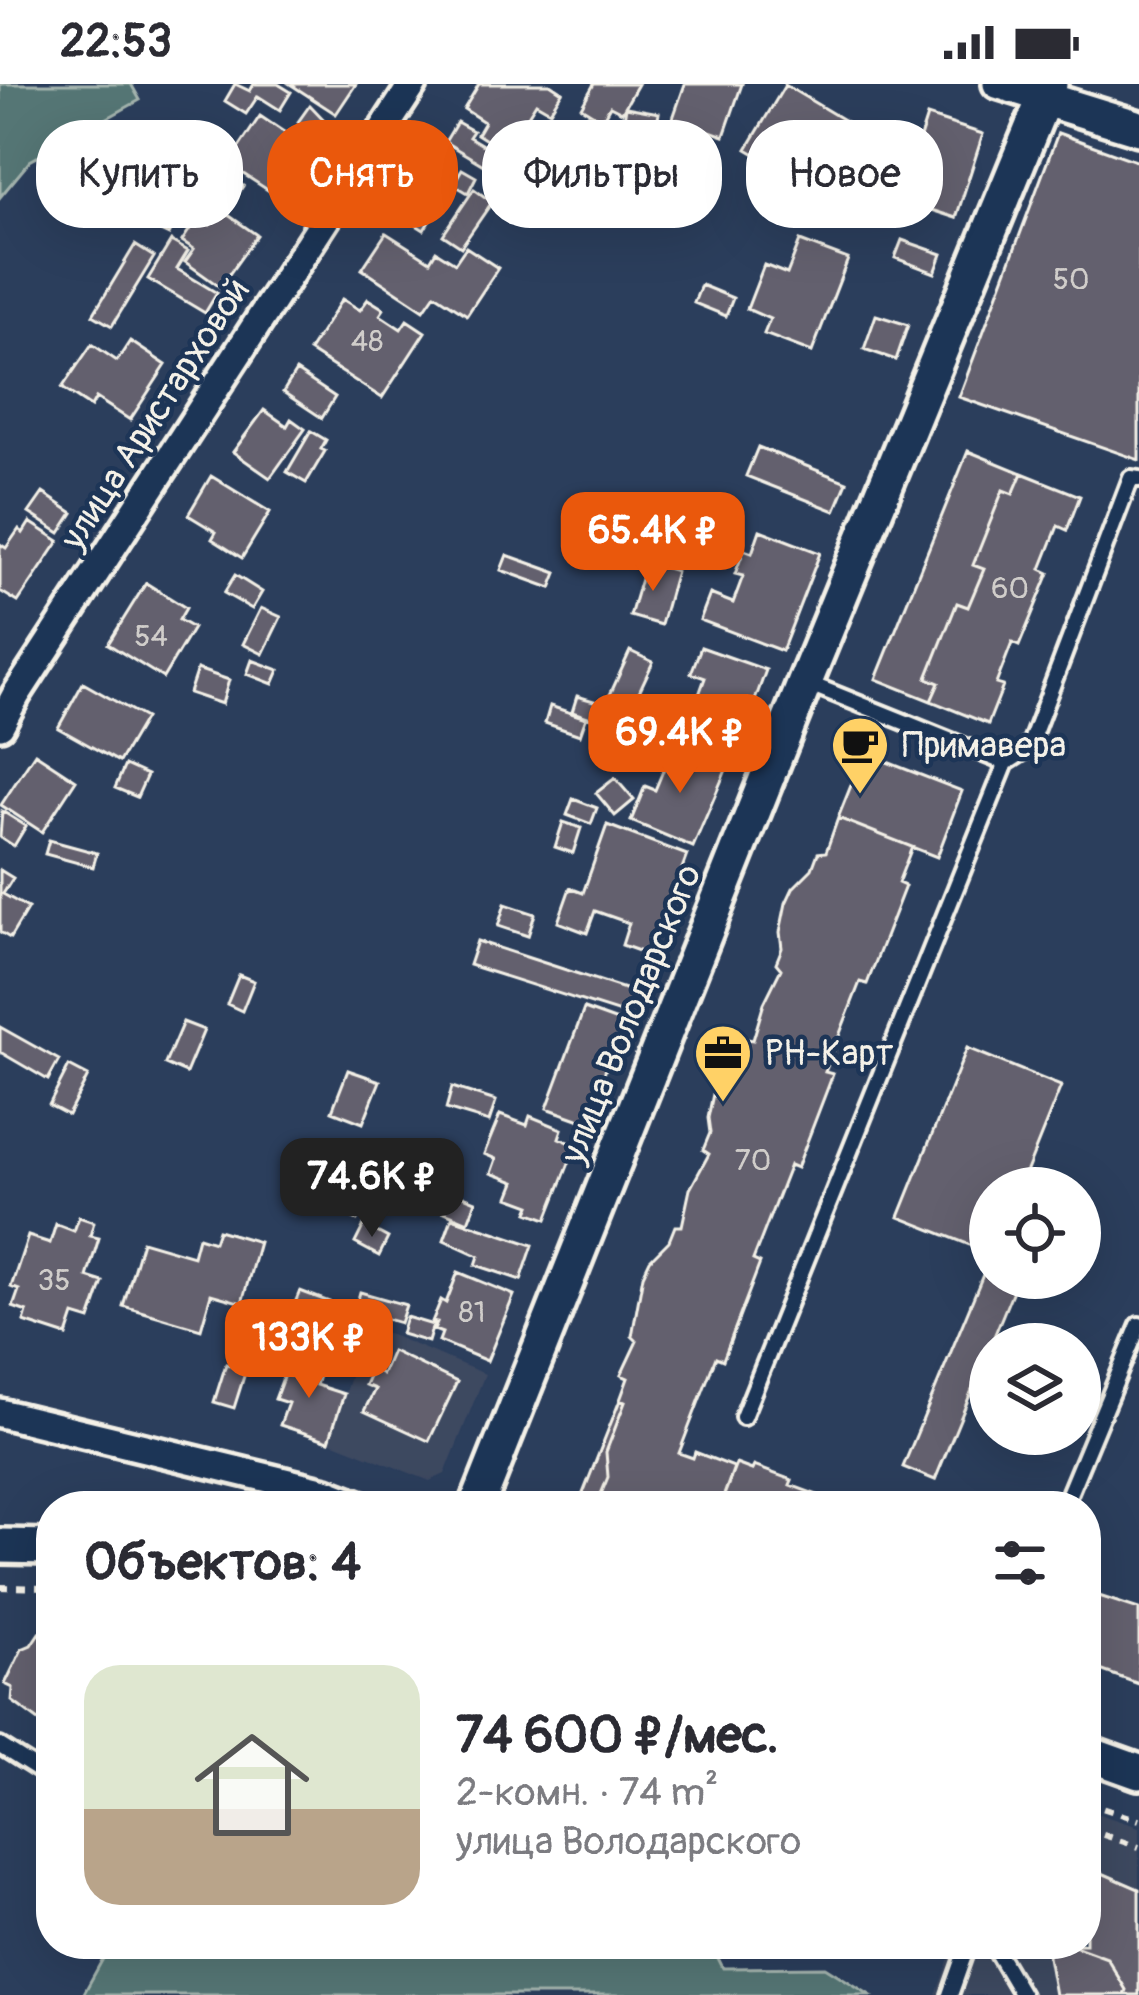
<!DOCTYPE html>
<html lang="ru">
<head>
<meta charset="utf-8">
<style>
  :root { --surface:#fff; --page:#f2f2f3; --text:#2b2b33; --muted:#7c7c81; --line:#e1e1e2; --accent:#ea580c }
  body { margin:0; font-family:Pangolin,sans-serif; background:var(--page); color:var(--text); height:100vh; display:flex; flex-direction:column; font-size:45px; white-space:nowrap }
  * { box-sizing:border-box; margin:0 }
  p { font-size:39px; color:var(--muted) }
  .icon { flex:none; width:66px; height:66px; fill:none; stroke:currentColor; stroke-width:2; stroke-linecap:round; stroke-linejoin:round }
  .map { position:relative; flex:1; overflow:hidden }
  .sheet { position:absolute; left:36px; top:1407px; width:1065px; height:468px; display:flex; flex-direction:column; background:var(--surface); border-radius:48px; box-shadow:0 12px 48px #0002 }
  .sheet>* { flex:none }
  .top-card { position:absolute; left:36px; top:36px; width:1068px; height:108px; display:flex; gap:24px }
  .fabs { position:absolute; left:969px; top:1083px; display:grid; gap:24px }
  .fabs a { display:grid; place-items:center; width:132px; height:132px; border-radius:50%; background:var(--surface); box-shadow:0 12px 48px #0002; font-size:60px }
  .price { position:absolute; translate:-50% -102px; padding:0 27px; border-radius:24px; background:var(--accent); color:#fff; font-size:39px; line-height:78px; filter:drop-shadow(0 3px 6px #0008) }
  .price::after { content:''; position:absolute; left:50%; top:72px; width:36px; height:27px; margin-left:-18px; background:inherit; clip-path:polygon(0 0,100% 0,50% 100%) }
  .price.selected { background:#222; color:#fff }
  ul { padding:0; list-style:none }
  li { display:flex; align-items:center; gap:36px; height:300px; padding:0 48px }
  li+li { border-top:3px solid var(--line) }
  li span { display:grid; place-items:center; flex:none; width:336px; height:240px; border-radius:36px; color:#555 }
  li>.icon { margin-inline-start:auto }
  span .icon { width:144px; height:144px; fill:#fffc; stroke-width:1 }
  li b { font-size:51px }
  h2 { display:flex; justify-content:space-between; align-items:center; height:144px; padding:0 48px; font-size:51px }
  .pill { padding:0 42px; border-radius:48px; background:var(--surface); box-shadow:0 12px 48px #0002; font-size:42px; line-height:108px }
  .pill.selected { background:var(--accent); color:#fff }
  .status { display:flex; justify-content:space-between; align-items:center; height:84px; padding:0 60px; background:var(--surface); direction:ltr }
  .status svg { height:33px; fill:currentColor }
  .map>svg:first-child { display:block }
  .built { fill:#3c4861 }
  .green { fill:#547675; stroke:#a4b4ae; stroke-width:3 }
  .building { fill:#63606e; stroke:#f4f1e8; stroke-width:3 }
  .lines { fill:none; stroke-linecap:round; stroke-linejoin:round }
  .service-casing { stroke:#f4f1e8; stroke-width:22 }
  .minor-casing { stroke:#f4f1e8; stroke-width:36 }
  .tertiary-casing { stroke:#f4f1e8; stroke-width:42 }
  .path { stroke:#f4f1e8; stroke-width:6; stroke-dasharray:9 9; stroke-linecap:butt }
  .service { stroke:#1d3557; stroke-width:14 }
  .minor { stroke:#1d3557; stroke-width:27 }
  .tertiary { stroke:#1d3557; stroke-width:33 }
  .labels { text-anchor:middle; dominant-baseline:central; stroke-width:9; stroke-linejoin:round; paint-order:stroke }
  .number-label { font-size:30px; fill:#d0cdca }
  .street-label { font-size:36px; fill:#f4f1e8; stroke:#1d3557 }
  .poi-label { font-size:36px; fill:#f4f1e8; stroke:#1d3557; text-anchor:start }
</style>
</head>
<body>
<div class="status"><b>22:53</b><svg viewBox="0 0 49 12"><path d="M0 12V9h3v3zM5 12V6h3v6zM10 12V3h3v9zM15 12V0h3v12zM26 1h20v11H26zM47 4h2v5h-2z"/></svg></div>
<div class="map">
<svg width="1139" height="1911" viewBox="0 0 1139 1911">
  <rect width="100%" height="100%" fill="#2b3e5c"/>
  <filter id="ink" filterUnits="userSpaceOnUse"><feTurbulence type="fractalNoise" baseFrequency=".00833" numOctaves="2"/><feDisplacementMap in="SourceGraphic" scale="24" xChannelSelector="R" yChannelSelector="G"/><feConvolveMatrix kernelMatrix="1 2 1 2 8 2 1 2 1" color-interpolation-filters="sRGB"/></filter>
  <g filter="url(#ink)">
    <!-- built -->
    <path class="built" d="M 367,1241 L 485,1290 L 445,1390 L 430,1397 L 329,1357 Z
      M 1086,1726 L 1139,1743 L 1139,1911 L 936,1911 L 954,1860 L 1086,1860 Z"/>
    <!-- green -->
    <path class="green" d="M 0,0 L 131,0 L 140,16 L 30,77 L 0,113 Z
      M 111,1860 L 711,1860 L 723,1884 L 825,1883 L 870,1911 L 83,1911 Z"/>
    <!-- building -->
    <path class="building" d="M 235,0 L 250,7 L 254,0 L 278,0 L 291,8 L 280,26 L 258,12 L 246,30 L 225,17 Z
      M 290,0 L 356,0 L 336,30 Z
      M 479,0 L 550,0 L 562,8 L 550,27 L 536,19 L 505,68 L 477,50 L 484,38 L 464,25 Z
      M 594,0 L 638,0 L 622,28 L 610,22 L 602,36 L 581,23 Z
      M 685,0 L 742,0 L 724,52 L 673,34 Z
      M 785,1 L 847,38 L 809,101 L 747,65 Z
      M 310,21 L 327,39 L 318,52 L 298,38 Z
      M 626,23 L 659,29 L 654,58 L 638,55 L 636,64 L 620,61 Z
      M 260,32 L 312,67 L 280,114 L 228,80 Z
      M 927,32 L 983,50 L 956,134 L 900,116 Z
      M 457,38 L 473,47 L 469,53 L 523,85 L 515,100 L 445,58 Z
      M 198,47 L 228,66 L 218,81 L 188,62 Z
      M 1058,49 L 1139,78 L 1139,376 L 959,313 Z
      M 561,54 L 597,73 L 566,131 L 529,112 L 537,98 L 527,94 L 543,65 L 552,71 Z
      M 700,56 L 720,70 L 693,109 L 672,95 Z
      M 212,82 L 243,102 L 234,116 L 203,95 Z
      M 462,85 L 476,93 L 468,109 L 453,100 Z
      M 181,91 L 198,98 L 190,116 L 174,109 Z
      M 474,105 L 492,118 L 461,163 L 443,151 Z
      M 804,106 L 842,127 L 831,146 L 793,124 Z
      M 408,111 L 435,128 L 424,146 L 397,129 Z
      M 159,119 L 180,130 L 169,151 L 148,141 Z
      M 221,126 L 257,151 L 220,203 L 185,178 L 194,165 L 182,157 L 198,133 L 210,141 Z
      M 386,149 L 430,177 L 436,167 L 455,179 L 466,163 L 498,184 L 467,231 L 435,210 L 424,226 L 362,185 Z
      M 902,156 L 942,170 L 935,189 L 895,174 Z
      M 171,157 L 188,167 L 177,185 L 217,209 L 205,229 L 148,195 Z
      M 800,157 L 848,175 L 812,268 L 764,250 L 770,235 L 747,225 L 764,181 L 787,190 Z
      M 135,161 L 154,173 L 112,242 L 93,231 Z
      M 701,201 L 733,214 L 726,232 L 694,219 Z
      M 342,215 L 360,226 L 368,215 L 384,225 L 380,231 L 401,245 L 407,236 L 425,248 L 382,314 L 309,267 Z
      M 876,231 L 908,241 L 896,276 L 864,265 Z
      M 130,257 L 166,281 L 130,336 L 96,314 L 91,323 L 62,304 L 92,260 L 117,277 Z
      M 296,287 L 335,313 L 322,334 L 283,308 Z
      M 264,326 L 287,342 L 291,335 L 305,345 L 270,394 L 233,368 Z
      M 311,347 L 326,356 L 321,365 L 325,367 L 306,399 L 287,388 Z
      M 758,363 L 847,398 L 835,427 L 746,392 Z
      M 968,367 L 1022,389 L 1013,410 L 1003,406 L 973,481 L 984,485 L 968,523 L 957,519 L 927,594 L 939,599 L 931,617 L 876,595 Z
      M 1022,389 L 1080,412 L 1067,446 L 1058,442 L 1041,485 L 1049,489 L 1019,562 L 1012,559 L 996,600 L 1003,602 L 988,640 L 931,617 L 939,599 L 927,594 L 957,519 L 968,523 L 984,485 L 973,481 L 1003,406 L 1013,410 Z
      M 211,392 L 270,428 L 242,474 L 212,455 L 216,448 L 188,431 Z
      M 43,409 L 73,429 L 60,449 L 29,429 Z
      M 30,438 L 59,457 L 18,518 L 0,507 L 0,460 L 6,464 L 19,445 L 23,449 Z
      M 760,446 L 820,469 L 782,567 L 700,536 L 710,510 L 733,519 L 743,492 L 735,490 L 744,466 L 752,469 Z
      M 507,471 L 557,489 L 551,504 L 501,486 Z
      M 646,478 L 676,487 L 661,541 L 630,532 Z
      M 235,491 L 262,508 L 252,525 L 224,509 Z
      M 146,499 L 186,524 L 179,536 L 193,544 L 163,594 L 108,560 Z
      M 261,524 L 281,533 L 263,570 L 243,560 Z
      M 701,563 L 766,586 L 734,674 L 683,655 L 705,594 L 691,589 Z
      M 630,567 L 653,578 L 631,625 L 608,615 Z
      M 252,576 L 279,586 L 273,600 L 247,590 Z
      M 197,585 L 229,596 L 222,620 L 189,609 Z
      M 83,599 L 145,634 L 119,678 L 58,644 Z
      M 577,612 L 641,631 L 636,648 L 572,628 Z
      M 550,622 L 586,634 L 580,651 L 545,639 Z
      M 669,656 L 726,686 L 693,763 L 631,737 L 645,702 L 655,706 L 668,675 L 662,672 Z
      M 35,669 L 76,696 L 42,748 L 1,721 Z
      M 864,669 L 962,707 L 937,773 L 838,734 Z
      M 125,681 L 147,691 L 137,713 L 115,704 Z
      M 615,694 L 634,716 L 615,732 L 596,709 Z
      M 573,715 L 597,724 L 591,740 L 567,731 Z
      M 2,727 L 26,742 L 14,762 L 0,753 Z
      M 838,734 L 912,763 L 898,799 L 905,802 L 867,900 L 860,898 L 825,988 L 833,990 L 797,1084 L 790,1081 L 753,1176 L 760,1179 L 723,1276 L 716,1273 L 679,1369 L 693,1374 L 695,1368 L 734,1383 L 720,1422 L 614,1422 L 599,1415 L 608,1393 L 606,1368 L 625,1318 L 620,1316 L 628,1294 L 621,1291 L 637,1257 L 632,1252 L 643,1191 L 650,1176 L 669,1157 L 675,1142 L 682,1142 L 690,1105 L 709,1070 L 703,1066 L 710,1049 L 708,1034 L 714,1005 L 722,989 L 741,970 L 747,955 L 753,956 L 764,919 L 781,885 L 776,879 L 782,864 L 780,848 L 786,819 L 793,804 L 812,785 L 818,769 L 826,768 Z
      M 563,738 L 581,744 L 573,769 L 555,763 Z
      M 607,741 L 687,771 L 650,871 L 622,861 L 629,839 L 595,827 L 587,849 L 558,838 L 570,804 L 583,809 Z
      M 49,756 L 97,769 L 93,783 L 45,770 Z
      M 0,786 L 13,794 L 3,810 L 28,824 L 10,854 L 0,848 Z
      M 505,820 L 535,830 L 528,852 L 498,842 Z
      M 477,857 L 634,908 L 626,931 L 469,881 Z
      M 239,891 L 254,897 L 242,927 L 227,920 Z
      M 584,925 L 623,939 L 586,1038 L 547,1024 Z
      M 183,938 L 204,946 L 186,989 L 165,980 Z
      M 0,943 L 59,976 L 48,996 L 0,968 Z
      M 967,964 L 1061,1002 L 1020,1104 L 990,1104 L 990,1169 L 899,1133 Z
      M 69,982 L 88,992 L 68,1031 L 49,1021 Z
      M 348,986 L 380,997 L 363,1039 L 332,1027 Z
      M 452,1003 L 496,1017 L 489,1038 L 446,1025 Z
      M 500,1031 L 527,1041 L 530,1032 L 562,1045 L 559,1054 L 576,1061 L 547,1135 L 528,1128 L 531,1121 L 509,1113 L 515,1098 L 491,1089 L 496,1075 L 484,1070 Z
      M 436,1101 L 476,1117 L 468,1138 L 428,1121 Z
      M 334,1106 L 364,1121 L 357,1136 L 327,1121 Z
      M 79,1133 L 94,1138 L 90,1152 L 99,1154 L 87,1193 L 103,1198 L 90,1236 L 74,1231 L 67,1252 L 24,1238 L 27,1228 L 13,1223 L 19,1206 L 11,1203 L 28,1152 L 50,1159 L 56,1140 L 74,1147 Z
      M 452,1134 L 533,1161 L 521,1196 L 476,1181 L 479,1172 L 444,1156 Z
      M 364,1141 L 388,1154 L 379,1172 L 355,1159 Z
      M 218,1146 L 259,1158 L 242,1219 L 211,1210 L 201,1245 L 123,1222 L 142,1157 L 193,1172 L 198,1153 L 214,1158 Z
      M 985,1186 L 990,1188 L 990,1194 L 1016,1199 L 935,1396 L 903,1383 Z
      M 458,1188 L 514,1211 L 487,1277 L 439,1257 L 442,1249 L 434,1246 L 437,1239 L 432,1238 L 441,1216 L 446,1219 Z
      M 300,1207 L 343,1223 L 332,1251 L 326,1248 L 321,1260 L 308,1255 L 314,1240 L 290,1231 Z
      M 360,1208 L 406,1221 L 400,1239 L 355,1226 Z
      M 406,1233 L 433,1241 L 428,1258 L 401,1250 Z
      M 392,1267 L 457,1298 L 429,1357 L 364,1327 L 375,1305 L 365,1301 L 372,1285 L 382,1290 Z
      M 297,1272 L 323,1280 L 316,1301 L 344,1310 L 329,1357 L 280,1341 L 288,1319 L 275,1315 L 284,1291 L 291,1292 Z
      M 226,1280 L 246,1286 L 234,1324 L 214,1318 Z
      M 620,1316 L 625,1318 L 606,1368 L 608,1393 L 599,1415 L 614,1422 L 578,1422 Z
      M 736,1380 L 752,1386 L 754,1382 L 792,1396 L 790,1401 L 847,1422 L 720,1422 Z
      M 1099,1512 L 1139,1525 L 1139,1600 L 1086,1581 L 1086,1549 Z
      M 39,1549 L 46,1554 L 51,1552 L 51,1646 L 12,1617 L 13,1604 L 5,1600 L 22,1565 L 31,1561 Z
      M 1086,1782 L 1139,1805 L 1139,1911 L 1124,1911 L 1126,1906 L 1107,1874 L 1069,1860 L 1086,1860 Z
      M 1050,1860 L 1069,1860 L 1107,1874 L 1126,1906 L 1124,1911 L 1055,1911 L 1048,1873 Z"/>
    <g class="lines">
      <!-- service casing -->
      <g class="service-casing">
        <path id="service" d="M 1006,679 L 1028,665 L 1131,394 L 1139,395
          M 743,1333 L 1006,679 L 805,598
          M 1064,1422 L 1139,1241
          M 0,1662 L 51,1694
          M 992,1860 L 1022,1911
          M 950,1911 L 968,1860"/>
      </g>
      <!-- minor casing -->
      <g class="minor-casing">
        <path id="minor" d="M 997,0 L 1042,14
          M 0,641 L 16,611 L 413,0
          M 0,1329 L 326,1408 L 362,1422"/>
      </g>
      <!-- tertiary casing -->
      <g class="tertiary-casing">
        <path id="tertiary" d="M 1042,14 L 1139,44
          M 477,1422 L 805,598 L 1050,0
          M 0,1462 L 51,1463
          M 1086,1669 L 1139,1688"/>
      </g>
      <!-- path -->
      <path class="path" d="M 0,1503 L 51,1504
        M 1086,1719 L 1139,1736
        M 1086,1745 L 1139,1763"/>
      <!-- service -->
      <use href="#service" class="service"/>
      <!-- minor -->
      <use href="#minor" class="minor"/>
      <!-- tertiary -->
      <use href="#tertiary" class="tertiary"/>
    </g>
  </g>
  <!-- icons -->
  <defs>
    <g id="cafe-pin" transform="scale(3)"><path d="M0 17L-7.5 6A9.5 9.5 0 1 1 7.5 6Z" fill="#ffd166" stroke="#1d3557"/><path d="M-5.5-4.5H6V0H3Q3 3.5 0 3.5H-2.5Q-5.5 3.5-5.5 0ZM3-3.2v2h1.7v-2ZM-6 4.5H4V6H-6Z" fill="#111"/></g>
    <g id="office-pin" transform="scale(3)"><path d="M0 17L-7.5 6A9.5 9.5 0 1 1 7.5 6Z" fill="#ffd166" stroke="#1d3557"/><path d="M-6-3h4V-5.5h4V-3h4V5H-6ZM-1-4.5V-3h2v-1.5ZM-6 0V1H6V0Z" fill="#111"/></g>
  </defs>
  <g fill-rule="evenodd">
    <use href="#cafe-pin" x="860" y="661"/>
    <use href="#office-pin" x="723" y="969"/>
  </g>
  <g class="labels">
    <!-- number labels -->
    <g class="number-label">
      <text x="1071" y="195">50</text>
      <text x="367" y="257">48</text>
      <text x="1010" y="504">60</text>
      <text x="151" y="552">54</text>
      <text x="753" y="1076">70</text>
      <text x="54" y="1196">35</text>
      <text x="472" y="1228">81</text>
    </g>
    <!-- street labels -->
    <g class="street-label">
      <text transform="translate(155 330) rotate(-57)">улица Аристарховой</text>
      <text transform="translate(631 930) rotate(-68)">улица Володарского</text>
    </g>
    <!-- poi labels -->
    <g class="poi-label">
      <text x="902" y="661">Примавера</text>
      <text x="765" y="969">РН-Карт</text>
    </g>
  </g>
</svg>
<div class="fabs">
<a><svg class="icon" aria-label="locate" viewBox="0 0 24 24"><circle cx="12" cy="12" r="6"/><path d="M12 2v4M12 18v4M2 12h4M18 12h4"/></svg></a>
<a><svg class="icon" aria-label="layers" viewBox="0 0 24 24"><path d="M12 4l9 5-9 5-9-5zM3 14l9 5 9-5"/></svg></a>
</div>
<b class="price" style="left:653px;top:510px">65.4K ₽</b>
<b class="price" style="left:680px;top:712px">69.4K ₽</b>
<b class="price selected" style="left:372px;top:1156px">74.6K ₽</b>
<b class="price" style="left:309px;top:1317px">133K ₽</b>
<div class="top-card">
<a class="pill">Купить</a>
<a class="pill selected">Снять</a>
<a class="pill">Фильтры</a>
<a class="pill">Новое</a>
</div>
<section class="sheet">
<h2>Объектов: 4<svg class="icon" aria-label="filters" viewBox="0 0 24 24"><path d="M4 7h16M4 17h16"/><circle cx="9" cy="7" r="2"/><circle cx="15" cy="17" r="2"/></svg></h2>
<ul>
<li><span style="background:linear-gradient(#dfe7d0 60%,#b9a48a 0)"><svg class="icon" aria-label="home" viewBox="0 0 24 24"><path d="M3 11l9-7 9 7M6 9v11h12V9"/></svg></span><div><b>74 600 ₽/мес.</b><p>2-комн. · 74 m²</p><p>улица Володарского</p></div></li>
</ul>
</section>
</div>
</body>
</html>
